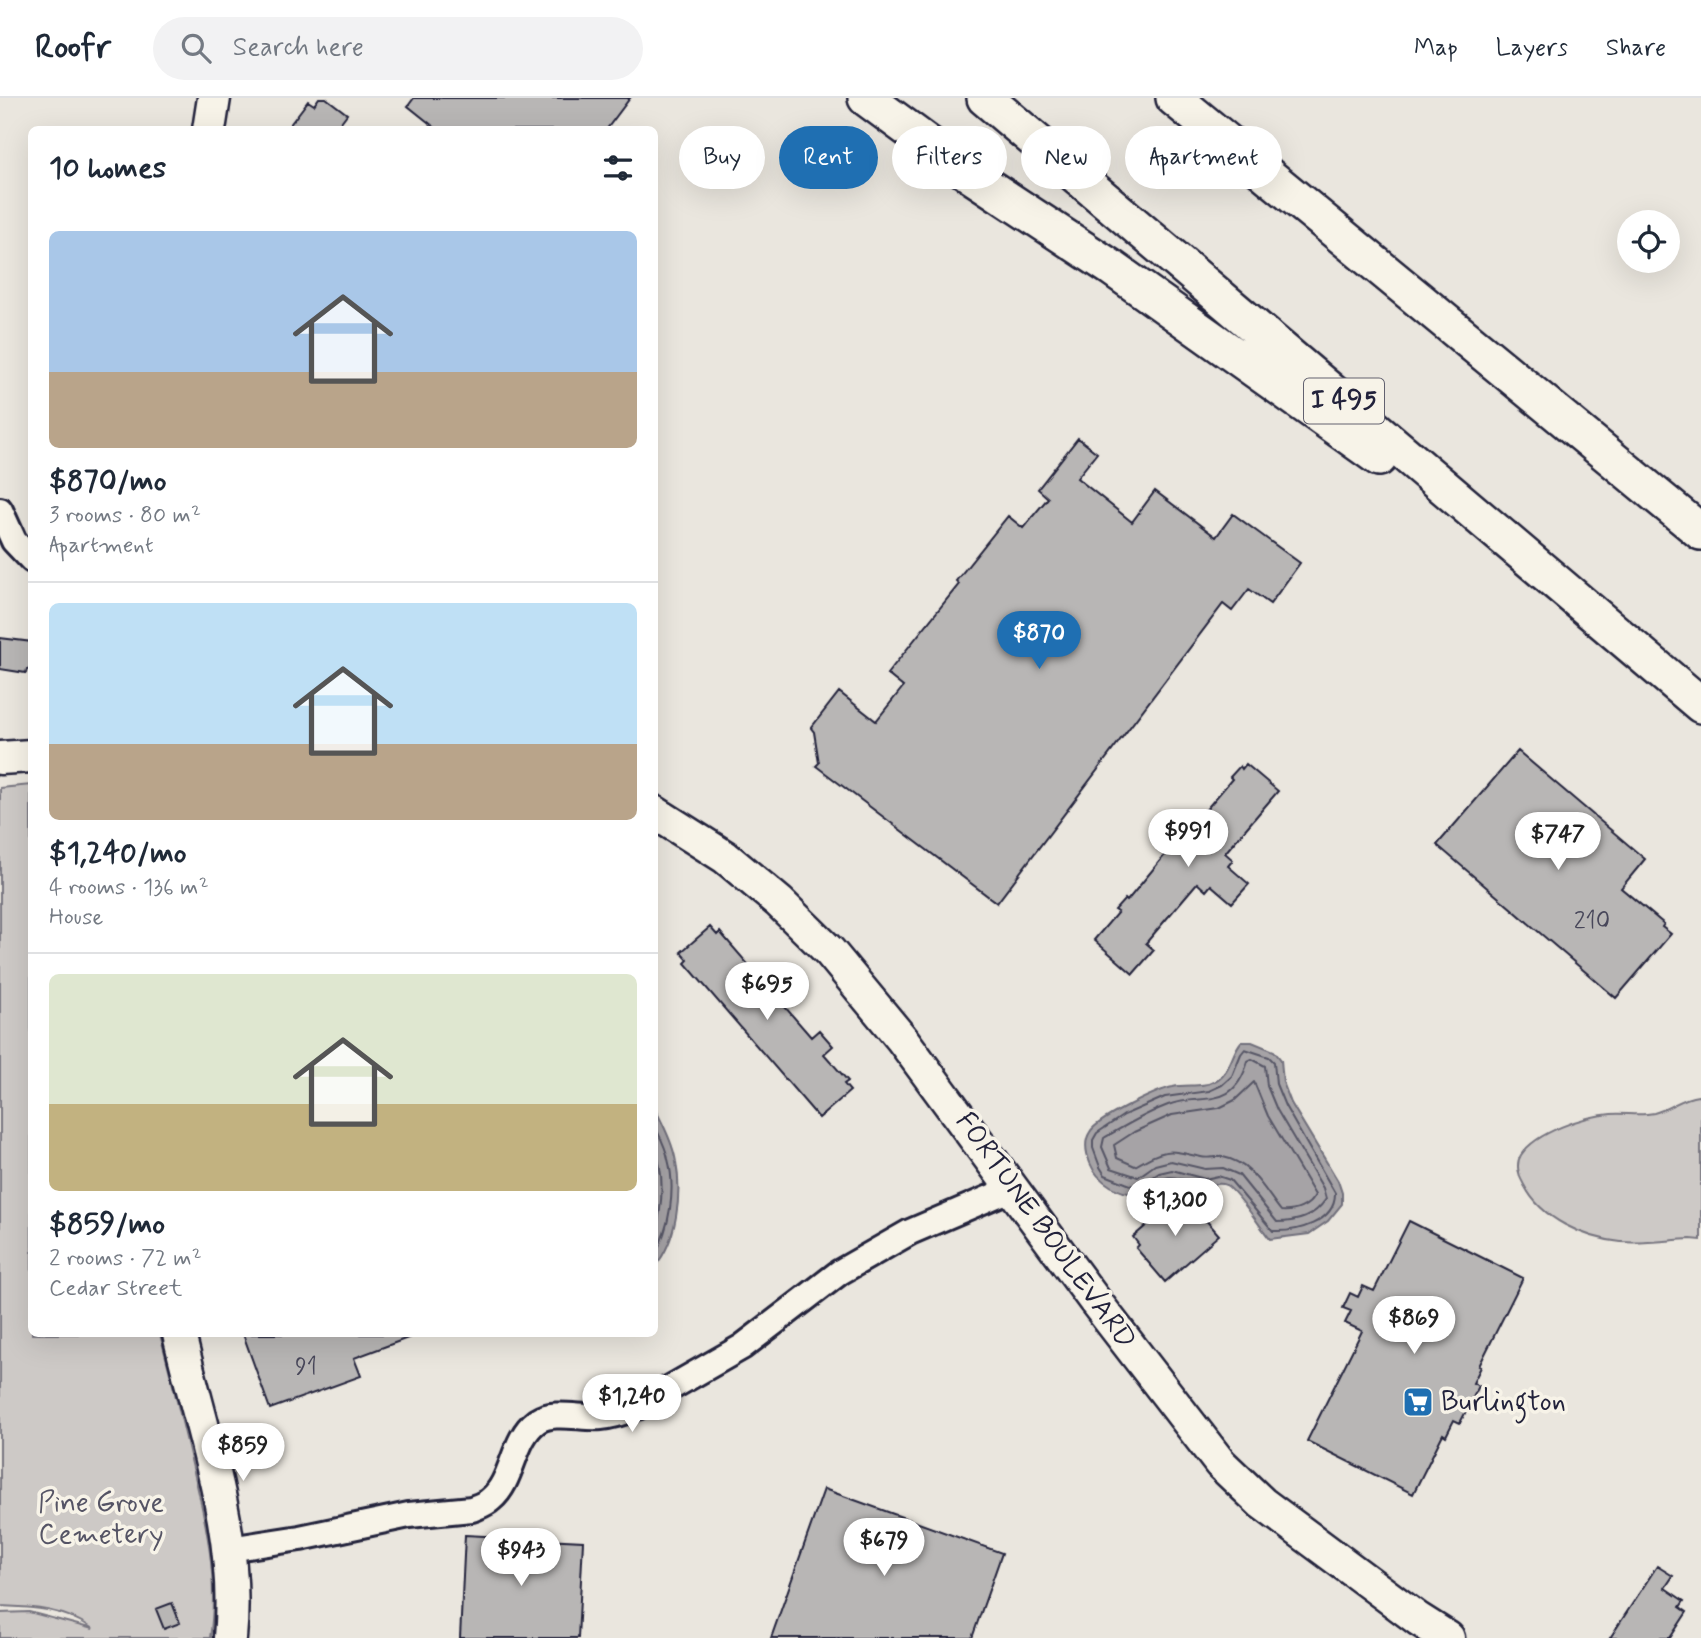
<!DOCTYPE html>
<html lang="en">
<head>
<meta charset="utf-8">
<style>
  :root { --surface:#fff; --page:#f2f2f3; --text:#1f2937; --muted:#747a83; --line:#e0e1e3; --accent:#1f6fb2 }
  body { margin:0; font-family:Mynerve,sans-serif; background:var(--page); color:var(--text); height:100vh; display:flex; flex-direction:column; font-size:26px; white-space:nowrap }
  * { box-sizing:border-box; margin:0 }
  p { font-size:23px; color:var(--muted) }
  .icon { flex:none; width:38px; height:38px; fill:none; stroke:currentColor; stroke-width:2; stroke-linecap:round; stroke-linejoin:round }
  .map { position:relative; flex:1; overflow:hidden }
  .side { position:absolute; left:28px; top:28px; width:630px; height:1211px; display:flex; flex-direction:column; background:var(--surface); border-radius:10px; box-shadow:0 7px 28px #0002 }
  .side>* { flex:none }
  .top-card { position:absolute; left:679px; top:28px; width:665px; height:63px; display:flex; gap:14px }
  .buttons { position:absolute; left:1617px; top:112px; display:grid; gap:14px }
  .buttons a { display:grid; place-items:center; width:63px; height:63px; border-radius:50%; background:var(--surface); box-shadow:0 7px 28px #0002; font-size:35px }
  .price { position:absolute; translate:-50% -60px; padding:0 16px; border-radius:24px; background:#fff; color:#222; font-size:23px; line-height:46px; filter:drop-shadow(0 2px 4px #0008) }
  .price::after { content:''; position:absolute; left:50%; top:42px; width:21px; height:16px; margin-left:-10px; background:inherit; clip-path:polygon(0 0,100% 0,50% 100%) }
  .price.on { background:var(--accent); color:#fff }
  ul { padding:0; list-style:none }
  li { display:grid; align-content:center; gap:14px; height:371px; padding:0 21px }
  li+li { border-top:2px solid var(--line) }
  li span { display:grid; place-items:center; height:217px; border-radius:10px; color:#555 }
  li>.icon { margin-inline-start:auto }
  span .icon { width:126px; height:126px; fill:#fffc; stroke-width:1 }
  li b { font-size:30px }
  h2 { display:flex; justify-content:space-between; align-items:center; height:84px; padding:0 21px; font-size:30px }
  .pill { padding:0 24px; border-radius:32px; background:var(--surface); box-shadow:0 7px 28px #0002; font-size:24px; line-height:63px }
  .pill.on { background:var(--accent); color:#fff }
  header { display:flex; align-items:center; gap:42px; box-sizing:border-box; height:98px; padding:0 35px; background:var(--surface); border-bottom:2px solid var(--line) }
  header strong { font-size:33px }
  nav { display:flex; gap:38px; margin-inline-start:auto; font-size:24px }
  .search { width:490px; height:63px; background:var(--page); display:flex; align-items:center; gap:18px; box-sizing:border-box; padding:0 24px; border-radius:38px; color:var(--muted); font-size:26px }
  .map>svg:first-child { display:block }
  .green { fill:#cdc9c6; stroke:#787680; stroke-width:2 }
  .water { fill:#a6a3a6; stroke:#716f7b; stroke-width:2 }
  .lines { fill:none; stroke-linecap:round; stroke-linejoin:round }
  .shore { stroke:#575666; stroke-width:2 }
  .building { fill:#b8b6b5; stroke:#22223b; stroke-width:2 }
  .minor-casing { stroke:#22223b; stroke-width:30 }
  .major-casing { stroke:#22223b; stroke-width:37 }
  .highway-casing { stroke:#22223b; stroke-width:40 }
  .minor { stroke:#f7f3e8; stroke-width:24 }
  .major { stroke:#f7f3e8; stroke-width:32 }
  .highway { stroke:#f7f3e8; stroke-width:35 }
  .labels { text-anchor:middle; dominant-baseline:central; stroke-width:7; stroke-linejoin:round; paint-order:stroke }
  .number-label { font-size:24px; fill:#48475a }
  .shield { fill:#f7f3e8; stroke:#62616f; stroke-width:2 }
  .shield-label { font-size:26px; font-weight:bold; fill:#22223b }
  .street-label { font-size:28px; fill:#22223b; stroke:#f7f3e8 }
  .poi-label { font-size:28px; fill:#22223b; stroke:#f7f3e8; text-anchor:start }
  .park-label { font-size:28px; fill:#555465; stroke:#f7f3e8 }
</style>
</head>
<body>
<header>
<strong>Roofr</strong>
<div class="search"><svg class="icon" aria-label="search" viewBox="0 0 24 24"><circle cx="10" cy="10" r="6"/><path d="M15 15l6 6"/></svg>Search here</div>
<nav><a>Map</a><a>Layers</a><a>Share</a></nav>
</header>
<div class="map">
<svg width="1701" height="1540" viewBox="0 0 1701 1540">
  <rect width="100%" height="100%" fill="#eae6de"/>
  <filter id="ink" filterUnits="userSpaceOnUse"><feTurbulence type="fractalNoise" baseFrequency=".0143" numOctaves="2"/><feDisplacementMap in="SourceGraphic" scale="14" xChannelSelector="R" yChannelSelector="G"/><feConvolveMatrix kernelMatrix="1 2 1 2 8 2 1 2 1" color-interpolation-filters="sRGB"/></filter>
  <g filter="url(#ink)">
    <!-- green -->
    <path class="green" d="M 31,687 L 32,1236 L 160,1236 C 171,1279 182,1322 192,1366 C 206,1423 219,1481 210,1540 L 0,1540 L 0,1515 L 29,1514 L 93,1531 C 66,1511 33,1509 0,1508 L 0,690 Z
      M 1698,998 L 1701,999 L 1701,1142 L 1691,1141 C 1668,1142 1644,1146 1621,1144 C 1584,1140 1541,1121 1524,1087 C 1519,1079 1515,1066 1521,1057 C 1536,1034 1585,1018 1611,1016 C 1626,1015 1640,1018 1654,1015 C 1670,1011 1681,1000 1698,998 Z"/>
    <!-- water -->
    <path class="water" d="M 1241,944 L 1252,944 L 1274,953 L 1281,962 L 1283,984 L 1291,1005 L 1338,1083 L 1342,1095 L 1342,1106 L 1328,1123 L 1309,1136 L 1270,1141 C 1260,1129 1238,1094 1226,1087 C 1218,1083 1213,1088 1205,1088 C 1193,1088 1181,1078 1169,1079 C 1158,1081 1152,1093 1142,1095 C 1121,1099 1097,1083 1090,1065 C 1086,1055 1084,1043 1090,1034 C 1097,1021 1157,992 1173,989 C 1187,986 1203,990 1215,983 C 1231,974 1231,956 1241,944 Z
      M 654,1008 C 662,1025 673,1045 676,1064 C 682,1096 677,1143 655,1168 Z"/>
    <g class="lines">
      <!-- shore -->
      <path class="shore" d="M 1245,951 L 1269,959 L 1274,964 L 1276,986 L 1285,1008 L 1335,1095 C 1336,1125 1295,1134 1273,1133 L 1230,1082 L 1218,1078 L 1205,1081 L 1172,1072 L 1159,1075 L 1142,1087 L 1133,1088 L 1105,1077 L 1100,1069 L 1093,1050 L 1093,1042 L 1097,1035 L 1124,1017 L 1165,999 L 1209,993 L 1222,987 L 1232,978 L 1241,956 Z
        M 1252,961 L 1265,968 L 1267,988 L 1277,1012 L 1323,1090 L 1326,1101 C 1314,1119 1298,1124 1277,1124 L 1239,1077 L 1223,1070 L 1205,1071 L 1171,1063 L 1155,1067 L 1138,1079 L 1111,1070 L 1102,1049 L 1104,1040 C 1125,1028 1146,1015 1168,1007 C 1202,994 1233,1015 1248,963 Z
        M 1254,984 L 1268,1018 L 1315,1097 C 1309,1109 1295,1114 1281,1113 C 1265,1093 1251,1064 1223,1059 C 1215,1058 1209,1061 1201,1059 C 1166,1051 1167,1050 1135,1068 L 1117,1060 L 1114,1047 L 1134,1034 L 1172,1017 L 1219,1010 L 1235,1002 Z
        M 654,1026 C 659,1037 666,1049 668,1061 C 676,1091 670,1131 654,1157
        M 654,1049 C 666,1077 662,1111 654,1140"/>
    </g>
    <!-- building -->
    <path class="building" d="M 319,0 L 326,0 L 347,16 L 335,32 L 286,32 L 308,3 L 314,7 Z
      M 414,0 L 630,0 L 606,32 L 438,32 L 408,8 Z
      M 1078,340 L 1097,355 L 1077,380 L 1132,424 L 1155,393 L 1216,439 L 1233,416 L 1300,465 L 1270,506 L 1249,491 L 1232,513 L 1223,506 L 997,805 L 816,668 L 819,665 L 814,634 L 811,630 L 839,594 L 876,623 L 903,589 L 887,576 L 959,486 L 956,483 L 1008,418 L 1023,430 L 1048,400 L 1038,391 Z
      M 0,540 L 32,544 L 32,571 L 27,571 L 26,575 L 0,571 Z
      M 1518,653 L 1645,761 L 1621,790 L 1664,826 L 1662,829 L 1671,836 L 1616,900 L 1437,747 Z
      M 1246,666 L 1278,693 L 1225,755 L 1233,762 L 1228,768 L 1249,786 L 1232,805 L 1211,787 L 1206,793 L 1197,785 L 1146,845 L 1154,852 L 1133,876 L 1094,842 L 1118,814 L 1115,812 L 1125,801 L 1127,803 L 1191,725 L 1193,727 L 1232,681 L 1230,679 L 1240,668 L 1242,671 Z
      M 710,829 L 717,837 L 720,834 L 811,939 L 819,932 L 833,948 L 824,956 L 848,983 L 844,986 L 850,993 L 819,1020 L 685,865 L 688,862 L 681,854 Z
      M 1183,1096 L 1219,1137 L 1165,1184 L 1136,1150 L 1139,1147 L 1133,1139 Z
      M 1409,1123 L 1523,1180 L 1479,1268 L 1481,1269 L 1473,1285 L 1479,1288 L 1460,1325 L 1454,1322 L 1446,1338 L 1443,1336 L 1413,1396 L 1307,1343 L 1362,1233 L 1345,1225 L 1351,1213 L 1343,1210 L 1350,1195 L 1358,1199 L 1363,1188 L 1374,1193 Z
      M 243,1236 L 416,1236 L 416,1237 L 354,1260 L 361,1278 L 270,1311 Z
      M 824,1391 L 1002,1455 L 972,1540 L 771,1540 Z
      M 465,1437 L 583,1443 L 578,1540 L 460,1540 Z
      M 1657,1468 L 1673,1478 L 1665,1490 L 1684,1503 L 1680,1509 L 1687,1514 L 1670,1540 L 1610,1540 Z
      M 172,1505 L 180,1525 L 164,1531 L 156,1511 Z"/>
    <g class="lines">
      <!-- minor casing -->
      <g class="minor-casing">
        <path id="minor" d="M 0,412 L 14,443 L 32,462
          M 229,1451 L 300,1440 L 409,1417 L 472,1411 C 479,1408 486,1406 491,1401 C 514,1382 512,1341 537,1323 C 553,1312 582,1321 601,1319 C 614,1318 625,1314 637,1309 L 742,1249 L 840,1174 L 910,1134 L 1013,1090"/>
      </g>
      <!-- major casing -->
      <g class="major-casing">
        <path id="major" d="M 209,32 L 214,0
          M 0,660 L 32,658
          M 654,714 L 725,759 L 779,804 L 830,854 L 902,941 L 1095,1203 L 1220,1365 L 1262,1405 L 1418,1521 L 1448,1540
          M 179,1236 C 202,1336 240,1435 230,1540"/>
      </g>
      <!-- highway casing -->
      <g class="highway-casing">
        <path id="highway" d="M 866,0 L 972,78 L 1112,170 L 1379,360
          M 985,0 L 1701,607
          M 1174,0 L 1701,434"/>
      </g>
      <!-- minor -->
      <use href="#minor" class="minor"/>
      <!-- major -->
      <use href="#major" class="major"/>
      <!-- highway -->
      <use href="#highway" class="highway"/>
    </g>
  </g>
  <!-- icons -->
  <defs>
    <g id="supermarket-square" transform="scale(1.575)"><rect x="-9" y="-9" width="18" height="18" rx="4" fill="#1f6fb2" stroke="#f7f3e8"/><path d="M-6-5.5h2.5l.6 2H6L4.5 2H-2.5L-4.4-4H-6ZM-1.5 3.2a1.3 1.3 0 1 0 .1 0ZM3 3.2a1.3 1.3 0 1 0 .1 0Z" fill="#fff"/></g>
  </defs>
  <g fill-rule="evenodd">
    <use href="#supermarket-square" x="1418" y="1304"/>
  </g>
  <g class="labels">
    <!-- number labels -->
    <g class="number-label">
      <text x="1592" y="823">210</text>
      <text x="306" y="1269">91</text>
    </g>
    <!-- shield labels -->
    <rect class="shield" x="1304" y="280.5" width="80" height="45" rx="5"/>
    <g class="shield-label">
      <text x="1344" y="303">I 495</text>
    </g>
    <!-- street labels -->
    <g class="street-label">
      <text transform="translate(1045 1133) rotate(54)">FORTUNE BOULEVARD</text>
    </g>
    <!-- poi labels -->
    <g class="poi-label">
      <text x="1441" y="1304">Burlington</text>
    </g>
    <!-- park labels -->
    <g class="park-label">
      <text x="101" y="1405">Pine Grove<tspan x="101" dy="32">Cemetery</tspan></text>
    </g>
  </g>
</svg>
<div class="buttons">
<a><svg class="icon" aria-label="locate" viewBox="0 0 24 24"><circle cx="12" cy="12" r="6"/><path d="M12 2v4M12 18v4M2 12h4M18 12h4"/></svg></a>
</div>
<b class="price on" style="left:1039px;top:573px">$870</b>
<b class="price" style="left:1188px;top:771px">$991</b>
<b class="price" style="left:1558px;top:774px">$747</b>
<b class="price" style="left:767px;top:924px">$695</b>
<b class="price" style="left:1175px;top:1140px">$1,300</b>
<b class="price" style="left:1414px;top:1258px">$869</b>
<b class="price" style="left:632px;top:1336px">$1,240</b>
<b class="price" style="left:243px;top:1385px">$859</b>
<b class="price" style="left:884px;top:1480px">$679</b>
<b class="price" style="left:521px;top:1490px">$943</b>
<div class="top-card">
<a class="pill">Buy</a>
<a class="pill on">Rent</a>
<a class="pill">Filters</a>
<a class="pill">New</a>
<a class="pill">Apartment</a>
</div>
<section class="side">
<h2>10 homes<svg class="icon" aria-label="filters" viewBox="0 0 24 24"><path d="M4 7h16M4 17h16"/><circle cx="9" cy="7" r="2"/><circle cx="15" cy="17" r="2"/></svg></h2>
<ul>
<li><span style="background:linear-gradient(#a9c7e8 65%,#b9a48a 0)"><svg class="icon" aria-label="home" viewBox="0 0 24 24"><path d="M3 11l9-7 9 7M6 9v11h12V9"/></svg></span><div><b>$870/mo</b><p>3 rooms · 80 m²</p><p>Apartment</p></div></li>
<li><span style="background:linear-gradient(#bfe0f5 65%,#b9a48a 0)"><svg class="icon" aria-label="home" viewBox="0 0 24 24"><path d="M3 11l9-7 9 7M6 9v11h12V9"/></svg></span><div><b>$1,240/mo</b><p>4 rooms · 136 m²</p><p>House</p></div></li>
<li><span style="background:linear-gradient(#dfe7d0 60%,#c2b280 0)"><svg class="icon" aria-label="home" viewBox="0 0 24 24"><path d="M3 11l9-7 9 7M6 9v11h12V9"/></svg></span><div><b>$859/mo</b><p>2 rooms · 72 m²</p><p>Cedar Street</p></div></li>
</ul>
</section>
</div>
</body>
</html>
